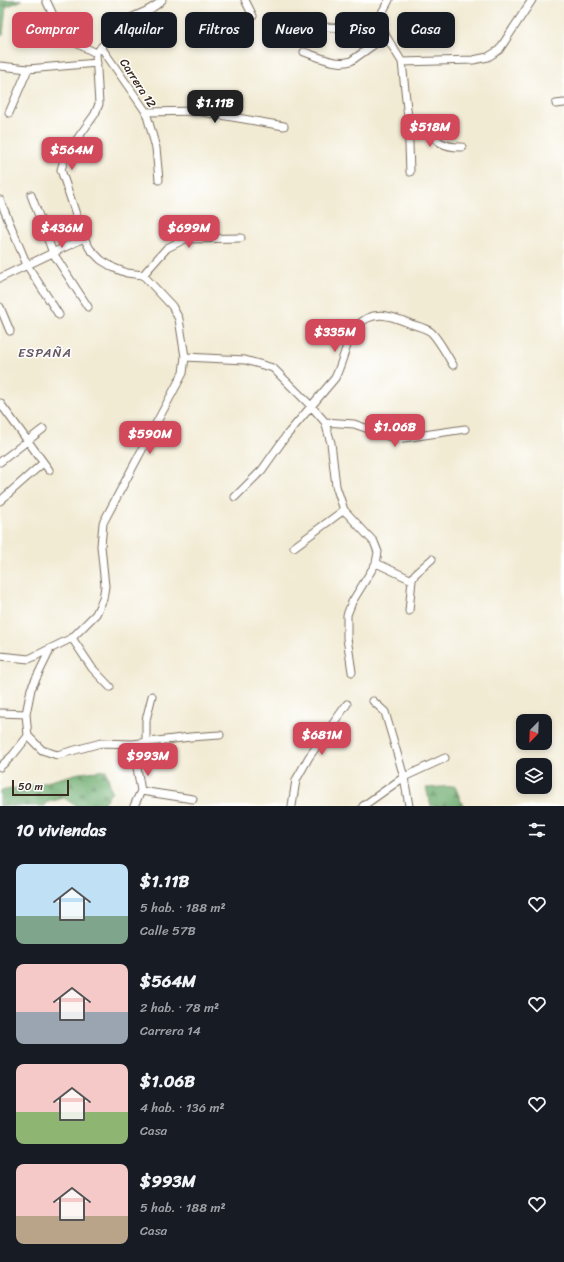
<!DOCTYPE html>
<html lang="es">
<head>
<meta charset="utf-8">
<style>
  :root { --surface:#171b24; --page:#242831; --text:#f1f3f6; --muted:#9ea1a6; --accent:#d1495b }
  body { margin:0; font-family:Sriracha,sans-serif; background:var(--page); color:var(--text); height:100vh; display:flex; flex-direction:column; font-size:15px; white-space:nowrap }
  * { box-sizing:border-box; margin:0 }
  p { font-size:13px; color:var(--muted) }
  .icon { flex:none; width:22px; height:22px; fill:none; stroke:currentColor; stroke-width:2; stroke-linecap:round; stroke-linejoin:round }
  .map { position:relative; height:806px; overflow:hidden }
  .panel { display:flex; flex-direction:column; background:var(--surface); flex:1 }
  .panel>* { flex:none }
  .banner { position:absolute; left:12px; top:12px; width:540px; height:36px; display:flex; gap:8px }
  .needle { width:26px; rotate:203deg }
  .controls { position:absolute; left:516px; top:714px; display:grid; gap:8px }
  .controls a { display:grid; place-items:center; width:36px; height:36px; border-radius:8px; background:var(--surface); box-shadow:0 2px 6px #0003; font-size:20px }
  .scale { position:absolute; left:12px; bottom:10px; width:57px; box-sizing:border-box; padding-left:4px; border:2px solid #3b2a1e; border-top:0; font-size:11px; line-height:14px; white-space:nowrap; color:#3b2a1e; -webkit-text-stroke:3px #fff; paint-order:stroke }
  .price { position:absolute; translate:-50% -34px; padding:0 9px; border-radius:8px; background:var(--accent); color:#fff; font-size:13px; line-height:26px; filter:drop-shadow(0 1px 2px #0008) }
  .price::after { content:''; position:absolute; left:50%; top:24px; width:12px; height:9px; margin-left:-6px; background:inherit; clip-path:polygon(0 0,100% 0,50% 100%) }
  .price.current { background:#222; color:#fff }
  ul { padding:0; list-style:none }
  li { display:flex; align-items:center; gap:12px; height:100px; padding:0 16px }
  li span { display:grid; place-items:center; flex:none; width:112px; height:80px; border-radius:8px; color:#555 }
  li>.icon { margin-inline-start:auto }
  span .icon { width:48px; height:48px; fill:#fffc; stroke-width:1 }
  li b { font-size:17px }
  h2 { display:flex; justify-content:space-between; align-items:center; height:48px; padding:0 16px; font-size:17px }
  .tag { padding:0 14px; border-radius:8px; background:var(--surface); box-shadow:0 2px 6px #0003; font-size:14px; line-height:36px }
  .tag.current { background:var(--accent); color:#fff }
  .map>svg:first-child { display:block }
  .forest { fill:url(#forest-firs); stroke:#546a46 }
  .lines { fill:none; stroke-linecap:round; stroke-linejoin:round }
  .minor-casing { stroke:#7b6e5e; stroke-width:9 }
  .minor { stroke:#fff; stroke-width:7 }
  .labels { text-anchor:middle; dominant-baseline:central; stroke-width:3; stroke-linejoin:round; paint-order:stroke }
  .street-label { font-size:12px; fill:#3b2a1e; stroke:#fff }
  .neighbourhood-label { font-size:13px; letter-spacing:1px; fill:#665863; stroke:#fff }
</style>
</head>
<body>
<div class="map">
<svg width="564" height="806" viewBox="0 0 564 806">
  <defs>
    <pattern id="forest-firs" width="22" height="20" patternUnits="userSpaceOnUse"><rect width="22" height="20" fill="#6cab6d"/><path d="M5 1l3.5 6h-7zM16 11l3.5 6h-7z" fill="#5a8b59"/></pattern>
  </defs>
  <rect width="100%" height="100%" fill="#fff"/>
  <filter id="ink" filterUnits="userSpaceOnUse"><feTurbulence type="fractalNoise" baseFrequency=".025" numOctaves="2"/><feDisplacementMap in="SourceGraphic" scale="8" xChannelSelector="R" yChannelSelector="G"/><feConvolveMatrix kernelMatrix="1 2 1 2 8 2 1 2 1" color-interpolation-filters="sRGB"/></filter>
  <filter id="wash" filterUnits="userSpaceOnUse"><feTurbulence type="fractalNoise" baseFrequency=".012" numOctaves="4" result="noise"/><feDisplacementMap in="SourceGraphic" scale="16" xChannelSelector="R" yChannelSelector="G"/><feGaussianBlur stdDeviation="0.9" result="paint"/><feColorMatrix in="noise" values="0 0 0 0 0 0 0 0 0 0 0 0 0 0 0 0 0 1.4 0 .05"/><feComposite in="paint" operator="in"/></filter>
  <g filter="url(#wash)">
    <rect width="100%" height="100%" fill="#f2ebd4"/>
    <!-- forest -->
    <path class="forest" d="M 0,0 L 22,0 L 6,7 L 3,35 L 0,34 Z
      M 106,770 L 112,792 L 101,806 L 76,806 L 64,798 L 45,803 L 45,806 L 0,806 L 0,791 L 39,784 L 79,773 Z
      M 455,786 L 463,806 L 431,806 L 426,788 Z"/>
  </g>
  <g filter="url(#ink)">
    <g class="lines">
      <!-- minor casing -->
      <g class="minor-casing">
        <path id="minor" d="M 46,0 L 61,32 L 70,40 L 96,53
          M 245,0 L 253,16
          M 389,0 L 379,18 L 386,36 L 402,62 L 408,118 L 410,172
          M 322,27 L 349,28 L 379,18
          M 101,47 L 146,112 L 156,148 L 159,180
          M 99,50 C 108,40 115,28 127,20 C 139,13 152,11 162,0
          M 304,52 C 319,57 336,66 351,61 L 386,36
          M 96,53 L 99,104 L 95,114 L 65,156 L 61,170 L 84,238 L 90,249 L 101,260 L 114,268 L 127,273 L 143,275
          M 402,62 L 473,60 L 488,57 L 499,50 L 532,0
          M 0,66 L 28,69 L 97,63
          M 556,104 L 564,103
          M 146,112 L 197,111 L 284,126
          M 9,113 L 28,69
          M 408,118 C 433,124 428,148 462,147
          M 31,195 L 53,253 L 88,307
          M 0,200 L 27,265 L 59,315
          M 143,275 L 167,248 L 185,239 L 241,238
          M 0,278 L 84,238
          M 0,307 L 10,331
          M 185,357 L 245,360 L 273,368 L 312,407 L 325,422 L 331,443 L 336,486 L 344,510 L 374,542 L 378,552 L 376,563 L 352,602 L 347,615 L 347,638 L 352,672
          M 0,403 L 49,470
          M 325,422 L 354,424 L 397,439 L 465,429
          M 0,462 L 43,429
          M 235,497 L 262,470 L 286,436 L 335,378 C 342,365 348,336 356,327 C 373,308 391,316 411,324 C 417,326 426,328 431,332 C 440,341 446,354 453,365
          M 0,501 L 43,463
          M 294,547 L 344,510
          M 376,563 L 412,580
          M 409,611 L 412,580 L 415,574 L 432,559
          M 72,638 L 92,668 L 110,687
          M 51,648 L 31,689 L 26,714 L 28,736 L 42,750 L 57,755 L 101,743 L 133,744 L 190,737 L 220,735
          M 0,656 L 29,659 L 72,638 L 96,614 L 103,599 L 105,586 L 101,546 L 103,523 L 183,373 L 185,357 L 179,319 L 172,306 L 143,275
          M 373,701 L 385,712 L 404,777 L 409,806
          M 0,713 L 26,714
          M 146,742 L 146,720 L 152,696
          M 133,744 L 141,791 L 134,806
          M 0,767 L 13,755 L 28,736
          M 141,791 L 193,799
          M 292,806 L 296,780 L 309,757 L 347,704
          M 363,806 L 404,777 L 445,758"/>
      </g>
      <!-- minor -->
      <use href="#minor" class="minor"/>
    </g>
  </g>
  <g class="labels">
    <!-- street labels -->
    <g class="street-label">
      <text transform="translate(138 83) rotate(57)">Carrera 12</text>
    </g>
    <!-- neighbourhood labels -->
    <g class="neighbourhood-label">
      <text x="45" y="352">ESPAÑA</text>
    </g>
  </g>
</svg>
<div class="controls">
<a><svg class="needle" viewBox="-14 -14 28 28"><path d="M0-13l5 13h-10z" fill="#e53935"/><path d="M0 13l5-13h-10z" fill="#9ea1a6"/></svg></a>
<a><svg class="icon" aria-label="layers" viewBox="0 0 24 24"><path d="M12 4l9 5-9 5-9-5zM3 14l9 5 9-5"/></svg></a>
</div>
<div class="scale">50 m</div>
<b class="price current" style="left:215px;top:124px">$1.11B</b>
<b class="price" style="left:430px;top:148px">$518M</b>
<b class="price" style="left:72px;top:171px">$564M</b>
<b class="price" style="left:62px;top:249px">$436M</b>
<b class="price" style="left:189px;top:249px">$699M</b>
<b class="price" style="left:335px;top:353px">$335M</b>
<b class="price" style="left:395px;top:448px">$1.06B</b>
<b class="price" style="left:150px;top:455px">$590M</b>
<b class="price" style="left:322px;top:756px">$681M</b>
<b class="price" style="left:148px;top:777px">$993M</b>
<div class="banner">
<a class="tag current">Comprar</a>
<a class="tag">Alquilar</a>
<a class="tag">Filtros</a>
<a class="tag">Nuevo</a>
<a class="tag">Piso</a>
<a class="tag">Casa</a>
</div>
</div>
<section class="panel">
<h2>10 viviendas<svg class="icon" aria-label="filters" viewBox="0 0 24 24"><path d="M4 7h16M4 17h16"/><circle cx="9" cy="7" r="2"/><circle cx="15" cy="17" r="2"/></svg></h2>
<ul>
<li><span style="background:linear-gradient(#bfe0f5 65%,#7fa58c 0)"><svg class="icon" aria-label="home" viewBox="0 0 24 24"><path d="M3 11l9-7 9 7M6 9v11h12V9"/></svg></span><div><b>$1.11B</b><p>5 hab. · 188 m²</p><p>Calle 57B</p></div><svg class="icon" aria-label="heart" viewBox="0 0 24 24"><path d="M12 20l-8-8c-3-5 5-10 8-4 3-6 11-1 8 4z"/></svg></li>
<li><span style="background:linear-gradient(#f6c9c9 60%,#9aa5b1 0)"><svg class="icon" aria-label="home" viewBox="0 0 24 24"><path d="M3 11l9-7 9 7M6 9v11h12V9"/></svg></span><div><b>$564M</b><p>2 hab. · 78 m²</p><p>Carrera 14</p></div><svg class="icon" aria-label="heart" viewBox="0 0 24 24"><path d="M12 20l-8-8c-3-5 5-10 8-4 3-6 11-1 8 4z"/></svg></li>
<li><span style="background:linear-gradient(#f6c9c9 60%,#8fb573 0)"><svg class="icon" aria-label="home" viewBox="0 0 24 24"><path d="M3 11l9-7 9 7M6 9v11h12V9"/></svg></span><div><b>$1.06B</b><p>4 hab. · 136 m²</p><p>Casa</p></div><svg class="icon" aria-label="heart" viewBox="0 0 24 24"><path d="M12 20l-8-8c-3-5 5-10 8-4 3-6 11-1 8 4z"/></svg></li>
<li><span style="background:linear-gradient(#f6c9c9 65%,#b9a48a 0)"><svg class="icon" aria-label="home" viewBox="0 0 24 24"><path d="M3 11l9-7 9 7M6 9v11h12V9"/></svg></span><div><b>$993M</b><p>5 hab. · 188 m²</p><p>Casa</p></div><svg class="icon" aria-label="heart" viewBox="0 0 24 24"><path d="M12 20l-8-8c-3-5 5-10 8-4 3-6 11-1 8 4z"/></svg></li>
</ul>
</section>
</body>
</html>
